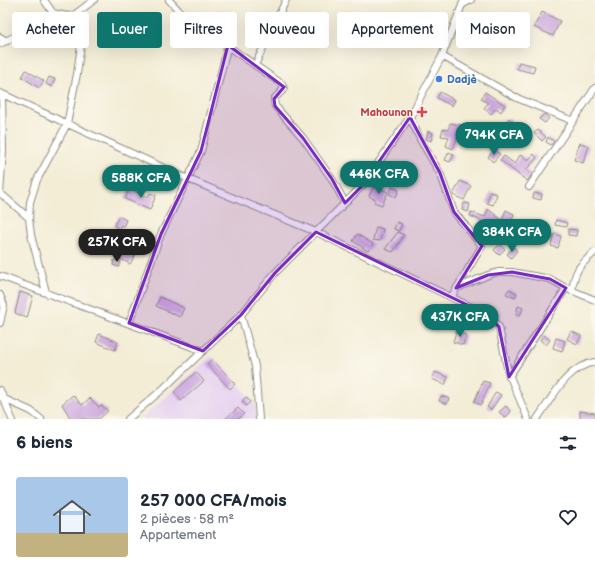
<!DOCTYPE html>
<html lang="fr">
<head>
<meta charset="utf-8">
<style>
  :root { --surface:#fff; --page:#f6f6f7; --text:#1f2937; --muted:#747a83; --line:#e0e1e3; --accent:#0f766e }
  body { margin:0; font-family:"Balsamiq Sans",sans-serif; background:var(--page); color:var(--text); height:100vh; display:flex; flex-direction:column; font-size:15px; white-space:nowrap }
  * { box-sizing:border-box; margin:0 }
  p { font-size:13px; color:var(--muted) }
  .icon { flex:none; width:22px; height:22px; fill:none; stroke:currentColor; stroke-width:2; stroke-linecap:round; stroke-linejoin:round }
  .map { position:relative; height:419px; overflow:hidden }
  .side { display:flex; flex-direction:column; background:var(--surface); flex:1 }
  .side>* { flex:none }
  .guide { position:absolute; left:12px; top:12px; width:571px; height:36px; display:flex; gap:8px }
  .price { position:absolute; translate:-50% -34px; padding:0 9px; border-radius:14px; background:var(--accent); color:#fff; font-size:13px; line-height:26px; filter:drop-shadow(0 1px 2px #0008) }
  .price::after { content:''; position:absolute; left:50%; top:24px; width:12px; height:9px; margin-left:-6px; background:inherit; clip-path:polygon(0 0,100% 0,50% 100%) }
  .price.active { background:#222; color:#fff }
  ul { padding:0; list-style:none }
  li { display:flex; align-items:center; gap:12px; height:100px; padding:0 16px }
  li+li { border-top:1px solid var(--line) }
  li span { display:grid; place-items:center; flex:none; width:112px; height:80px; border-radius:4px; color:#555 }
  li>.icon { margin-inline-start:auto }
  span .icon { width:48px; height:48px; fill:#fffc; stroke-width:1 }
  li b { font-size:17px }
  h2 { display:flex; justify-content:space-between; align-items:center; height:48px; padding:0 16px; font-size:17px }
  .chip { padding:0 14px; border-radius:4px; background:var(--surface); box-shadow:0 4px 16px #0002; font-size:14px; line-height:36px }
  .chip.active { background:var(--accent); color:#fff }
  .map>svg:first-child { display:block }
  .built { fill:#e6d3f0 }
  .building { fill:#cca7df }
  .lines { fill:none; stroke-linecap:round; stroke-linejoin:round }
  .street-casing { stroke:#8f8c80; stroke-width:8 }
  .street { stroke:#fff; stroke-width:6 }
  .marked { fill:#7b2cbf; fill-opacity:0.2; stroke:#7b2cbf; stroke-width:3; stroke-linejoin:round }
  .shop-dot { fill:#3f7fe0; stroke:#fbf7ec; stroke-width:1.5 }
  .health-dot { fill:#e0444e; stroke:#fbf7ec; stroke-width:1.5 }
  .labels { text-anchor:middle; dominant-baseline:central; stroke-width:3; stroke-linejoin:round; paint-order:stroke }
  .shop-label { font-size:11px; font-weight:bold; fill:#366cbe; stroke:#fbf7ec; text-anchor:start }
  .health-label { font-size:11px; font-weight:bold; fill:#be3a42; stroke:#fbf7ec; text-anchor:end }
</style>
</head>
<body>
<div class="map">
<svg width="595" height="419" viewBox="0 0 595 419">
  <rect width="100%" height="100%" fill="#fbf7ec"/>
  <filter id="ink" filterUnits="userSpaceOnUse"><feTurbulence type="fractalNoise" baseFrequency=".025" numOctaves="2"/><feDisplacementMap in="SourceGraphic" scale="8" xChannelSelector="R" yChannelSelector="G"/><feConvolveMatrix kernelMatrix="1 2 1 2 8 2 1 2 1" color-interpolation-filters="sRGB"/></filter>
  <filter id="wash" filterUnits="userSpaceOnUse"><feTurbulence type="fractalNoise" baseFrequency=".012" numOctaves="4" result="noise"/><feDisplacementMap in="SourceGraphic" scale="16" xChannelSelector="R" yChannelSelector="G"/><feGaussianBlur stdDeviation="0.9" result="paint"/><feColorMatrix in="noise" values="0 0 0 0 0 0 0 0 0 0 0 0 0 0 0 0 0 1.4 0 .05"/><feComposite in="paint" operator="in"/></filter>
  <g filter="url(#wash)">
    <rect width="100%" height="100%" fill="#f3edd6"/>
    <!-- built -->
    <path class="built" d="M 211,356 L 229,373 L 255,403 L 256,419 L 141,419 Z"/>
    <g id="blocks">
      <!-- building -->
      <path class="building" d="M 542,12 L 560,21 L 553,36 L 534,27 Z
        M 501,25 L 529,32 L 527,39 L 500,32 Z
        M 470,33 L 490,37 L 488,45 L 468,41 Z
        M 519,62 L 535,66 L 533,73 L 517,69 Z
        M 26,70 L 44,81 L 39,88 L 22,77 Z
        M 49,77 L 55,79 L 52,87 L 46,84 Z
        M 440,92 L 455,100 L 452,106 L 437,98 Z
        M 485,92 L 505,105 L 501,112 L 496,108 L 491,114 L 484,108 L 488,103 L 481,99 Z
        M 544,114 L 549,118 L 545,123 L 539,119 Z
        M 509,118 L 514,124 L 499,136 L 494,131 Z
        M 450,123 L 466,126 L 464,139 L 457,138 L 453,149 L 446,146 L 449,137 L 441,136 L 443,129 L 448,130 Z
        M 538,130 L 546,137 L 542,141 L 534,133 Z
        M 428,131 L 433,133 L 431,141 L 426,139 Z
        M 548,137 L 554,141 L 551,145 L 546,142 Z
        M 516,139 L 520,144 L 515,147 L 511,143 Z
        M 580,143 L 589,146 L 583,163 L 574,160 Z
        M 494,150 L 500,154 L 493,162 L 488,157 Z
        M 449,152 L 454,155 L 450,162 L 445,160 Z
        M 534,154 L 537,158 L 526,170 L 532,175 L 527,181 L 500,160 L 504,156 L 515,164 L 520,155 L 528,160 Z
        M 460,181 L 471,186 L 464,200 L 453,195 Z
        M 374,186 L 388,192 L 382,205 L 374,202 L 376,200 L 369,196 Z
        M 392,187 L 399,190 L 396,197 L 389,194 Z
        M 129,189 L 148,197 L 150,193 L 156,195 L 150,210 L 125,199 Z
        M 490,192 L 497,194 L 493,205 L 487,203 Z
        M 534,193 L 542,194 L 541,200 L 533,198 Z
        M 464,203 L 470,204 L 468,212 L 462,210 Z
        M 488,209 L 502,220 L 506,210 L 514,214 L 512,221 L 510,226 L 508,225 L 502,239 L 491,234 L 488,241 L 483,239 L 487,228 L 480,226 L 482,221 L 470,216 L 471,212 L 485,217 Z
        M 119,216 L 126,220 L 123,227 L 121,225 L 119,229 L 114,226 Z
        M 556,220 L 567,223 L 566,227 L 555,225 Z
        M 397,222 L 402,224 L 399,231 L 394,229 Z
        M 376,227 L 383,229 L 380,241 L 373,240 Z
        M 568,229 L 577,230 L 576,236 L 568,235 Z
        M 398,232 L 404,235 L 393,252 L 385,249 Z
        M 116,233 L 137,247 L 140,243 L 144,246 L 137,255 L 136,254 L 130,264 L 119,258 L 125,248 L 112,240 Z
        M 357,234 L 373,244 L 368,251 L 353,241 Z
        M 554,234 L 561,236 L 558,248 L 551,246 Z
        M 500,244 L 505,249 L 499,255 L 494,250 Z
        M 514,247 L 517,251 L 511,258 L 507,254 Z
        M 114,260 L 121,261 L 119,267 L 113,265 Z
        M 509,289 L 517,293 L 515,298 L 506,294 Z
        M 20,292 L 33,296 L 27,318 L 15,313 Z
        M 160,297 L 184,308 L 180,317 L 156,306 Z
        M 518,306 L 523,308 L 520,316 L 516,314 Z
        M 571,331 L 581,336 L 577,344 L 567,339 Z
        M 456,332 L 466,335 L 463,345 L 453,342 Z
        M 99,334 L 118,342 L 115,350 L 96,342 Z
        M 544,335 L 550,340 L 546,345 L 540,340 Z
        M 556,338 L 565,341 L 562,351 L 553,348 Z
        M 212,359 L 235,384 L 230,389 L 207,364 Z
        M 196,372 L 204,381 L 181,401 L 174,392 Z
        M 435,372 L 448,377 L 445,385 L 432,379 Z
        M 483,381 L 490,383 L 481,405 L 474,402 Z
        M 496,392 L 501,395 L 491,410 L 487,407 Z
        M 73,395 L 82,405 L 90,398 L 99,407 L 101,405 L 108,411 L 99,419 L 71,419 L 62,404 Z
        M 441,396 L 449,398 L 447,404 L 439,401 Z
        M 246,397 L 250,402 L 246,406 L 242,401 Z
        M 506,406 L 511,412 L 505,418 L 499,412 Z
        M 238,408 L 244,414 L 238,419 L 225,419 Z
        M 580,411 L 595,413 L 595,419 L 580,418 Z"/>
    </g>
  </g>
  <g filter="url(#ink)">
    <use href="#blocks" fill-opacity="0" stroke="#8f8c80" stroke-width="1"/>
    <g class="lines">
      <!-- street casing -->
      <g class="street-casing">
        <path id="street" d="M 44,0 L 53,13
          M 169,0 L 182,14 L 282,84 L 284,89 L 274,99 L 275,106 L 303,138 L 332,179 L 345,203
          M 462,5 L 471,0
          M 0,37 L 7,41
          M 0,44 L 29,29 L 53,13 L 67,16 L 74,15 L 94,0
          M 442,56 L 517,98 L 573,121
          M 255,65 L 286,0
          M 0,93 L 188,179 L 316,232 L 488,315 L 499,327 L 508,372 L 528,419
          M 410,117 L 421,141 L 440,173 L 454,212 L 482,246 L 452,296
          M 529,187 L 595,88
          M 0,193 L 29,218
          M 0,194 L 3,150 L 2,94
          M 0,276 L 203,351
          M 457,288 L 488,275 L 498,272 L 512,272 L 550,279 L 566,288 L 595,300
          M 572,291 C 575,269 579,266 595,252
          M 46,292 L 31,235 L 29,218 L 30,202 L 37,180 L 67,124 L 77,74 L 82,37 L 78,28 L 67,16
          M 0,295 L 4,305 L 0,323
          M 241,315 L 255,366 L 259,419
          M 129,323 L 161,234 L 201,151 L 228,45
          M 509,377 L 566,288
          M 0,390 L 12,419
          M 0,397 L 31,411 L 41,419
          M 128,419 L 164,388 L 241,315 L 275,273 L 362,186 L 410,117 L 442,56 L 464,0
          M 537,419 C 553,397 566,367 595,362"/>
      </g>
      <!-- street -->
      <use href="#street" class="street"/>
    </g>
  </g>
  <!-- marked area -->
  <path class="marked" d="M 228,45 L 284,87 L 274,99 L 275,106 L 303,138 L 332,179 L 345,203 L 362,186 L 410,117 L 440,173 L 454,212 L 482,246 L 456,288 L 488,275 L 512,272 L 550,279 L 566,288 L 509,377 L 499,327 L 488,315 L 316,232 L 275,273 L 241,315 L 203,351 L 129,323 L 161,234 L 201,151 Z"/>
  <!-- markers -->
  <circle class="shop-dot" cx="439" cy="79" r="4"/>
  <path class="health-dot" d="M420 106h4v4h4v4h-4v4h-4v-4h-4v-4h4z"/>
  <g class="labels">
    <!-- shop labels -->
    <g class="shop-label">
      <text x="447" y="79">Dadjè</text>
    </g>
    <!-- health labels -->
    <g class="health-label">
      <text x="413" y="112">Mahounon</text>
    </g>
  </g>
</svg>
<b class="price" style="left:494px;top:156px">794K CFA</b>
<b class="price" style="left:379px;top:195px">446K CFA</b>
<b class="price" style="left:141px;top:199px">588K CFA</b>
<b class="price" style="left:512px;top:253px">384K CFA</b>
<b class="price active" style="left:117px;top:263px">257K CFA</b>
<b class="price" style="left:460px;top:338px">437K CFA</b>
<div class="guide">
<a class="chip">Acheter</a>
<a class="chip active">Louer</a>
<a class="chip">Filtres</a>
<a class="chip">Nouveau</a>
<a class="chip">Appartement</a>
<a class="chip">Maison</a>
</div>
</div>
<section class="side">
<h2>6 biens<svg class="icon" aria-label="filters" viewBox="0 0 24 24"><path d="M4 7h16M4 17h16"/><circle cx="9" cy="7" r="2"/><circle cx="15" cy="17" r="2"/></svg></h2>
<ul>
<li><span style="background:linear-gradient(#a9c7e8 70%,#c2b280 0)"><svg class="icon" aria-label="home" viewBox="0 0 24 24"><path d="M3 11l9-7 9 7M6 9v11h12V9"/></svg></span><div><b>257 000 CFA/mois</b><p>2 pièces · 58 m²</p><p>Appartement</p></div><svg class="icon" aria-label="heart" viewBox="0 0 24 24"><path d="M12 20l-8-8c-3-5 5-10 8-4 3-6 11-1 8 4z"/></svg></li>
</ul>
</section>
</body>
</html>
